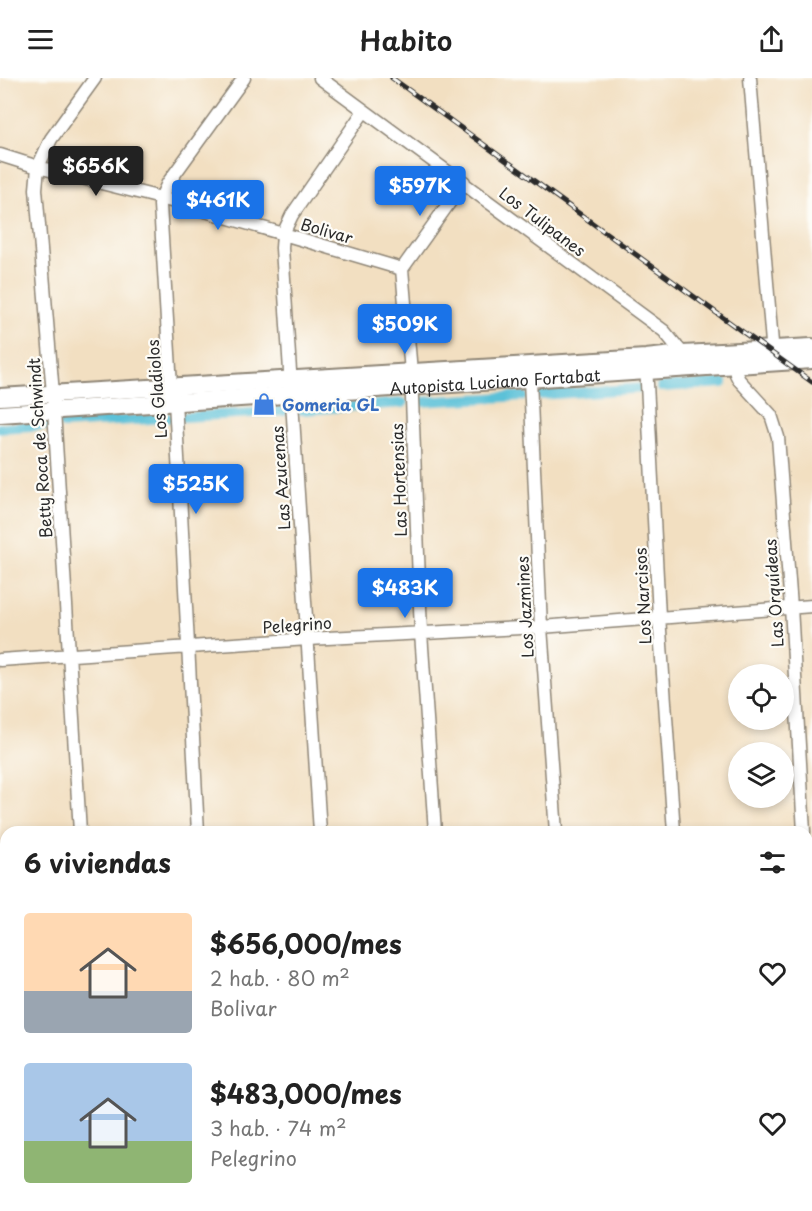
<!DOCTYPE html>
<html lang="es">
<head>
<meta charset="utf-8">
<style>
  :root { --surface:#fff; --page:#f6f6f6; --text:#222; --muted:#767676; --accent:#1a73e8 }
  body { margin:0; font-family:"Playpen Sans",sans-serif; background:var(--page); color:var(--text); height:100vh; display:flex; flex-direction:column; font-size:22px; white-space:nowrap }
  * { box-sizing:border-box; margin:0 }
  p { font-size:20px; color:var(--muted) }
  .icon { flex:none; width:33px; height:33px; fill:none; stroke:currentColor; stroke-width:2; stroke-linecap:round; stroke-linejoin:round }
  .map { position:relative; flex:1; overflow:hidden }
  .drawer { position:absolute; left:0px; top:748px; width:813px; height:386px; display:flex; flex-direction:column; background:var(--surface); border-radius:18px 18px 0 0; box-shadow:0 3px 9px #0003 }
  .drawer>* { flex:none }
  .fabs { position:absolute; left:728px; top:586px; display:grid; gap:12px }
  .fabs a { display:grid; place-items:center; width:66px; height:66px; border-radius:50%; background:var(--surface); box-shadow:0 3px 9px #0003; font-size:30px }
  .price { position:absolute; translate:-50% -51px; padding:0 14px; border-radius:6px; background:var(--accent); color:#fff; font-size:20px; line-height:39px; filter:drop-shadow(0 2px 3px #0008) }
  .price::after { content:''; position:absolute; left:50%; top:36px; width:18px; height:14px; margin-left:-9px; background:inherit; clip-path:polygon(0 0,100% 0,50% 100%) }
  .price.current { background:#222; color:#fff }
  ul { padding:0; list-style:none }
  li { display:flex; align-items:center; gap:18px; height:150px; padding:0 24px }
  li span { display:grid; place-items:center; flex:none; width:168px; height:120px; border-radius:6px; color:#555 }
  li>.icon { margin-inline-start:auto }
  span .icon { width:72px; height:72px; fill:#fffc; stroke-width:1 }
  li b { font-size:26px }
  h2 { display:flex; justify-content:space-between; align-items:center; height:72px; padding:0 24px; font-size:26px }
  header { display:flex; justify-content:space-between; align-items:center; height:78px; padding:0 24px; background:var(--surface); font-size:27px; font-weight:600 }
  .map>svg:first-child { display:block }
  .lines { fill:none; stroke-linecap:round; stroke-linejoin:round }
  .canal { stroke:#5bc1d8; stroke-width:10 }
  .minor-casing { stroke:#8e8576; stroke-width:15 }
  .major-casing { stroke:#8e8576; stroke-width:20 }
  .minor { stroke:#fff; stroke-width:12 }
  .major { stroke:#fff; stroke-width:16 }
  .rail-casing { stroke:#2b2b2b; stroke-width:5 }
  .rail { stroke:#fdfcf7; stroke-width:3; stroke-dasharray:9; stroke-linecap:butt }
  .labels { text-anchor:middle; dominant-baseline:central; stroke-width:4.5; stroke-linejoin:round; paint-order:stroke }
  .street-label { font-size:16px; fill:#2b2b2b; stroke:#fdfcf7 }
  .shop-label { font-size:16px; font-weight:bold; fill:#366cbe; stroke:#fdfcf7; text-anchor:start }
</style>
</head>
<body>
<header><svg class="icon" aria-label="menu" viewBox="0 0 24 24"><path d="M4 6h16M4 12h16M4 18h16"/></svg>Habito<svg class="icon" aria-label="share" viewBox="0 0 24 24"><path d="M12 15V3M7 8l5-5 5 5M5 13v7h14v-7"/></svg></header>
<div class="map">
<svg width="812" height="1133" viewBox="0 0 812 1133">
  <rect width="100%" height="100%" fill="#fdfcf7"/>
  <filter id="ink" filterUnits="userSpaceOnUse"><feTurbulence type="fractalNoise" baseFrequency=".0167" numOctaves="2"/><feDisplacementMap in="SourceGraphic" scale="12" xChannelSelector="R" yChannelSelector="G"/><feConvolveMatrix kernelMatrix="1 2 1 2 8 2 1 2 1" color-interpolation-filters="sRGB"/></filter>
  <filter id="wash" filterUnits="userSpaceOnUse"><feTurbulence type="fractalNoise" baseFrequency=".008" numOctaves="4" result="noise"/><feDisplacementMap in="SourceGraphic" scale="24" xChannelSelector="R" yChannelSelector="G"/><feGaussianBlur stdDeviation="1.35" result="paint"/><feColorMatrix in="noise" values="0 0 0 0 0 0 0 0 0 0 0 0 0 0 0 0 0 1.4 0 .05"/><feComposite in="paint" operator="in"/></filter>
  <g filter="url(#wash)">
    <rect width="100%" height="100%" fill="#f2dfc1"/>
    <g class="lines">
      <!-- canal -->
      <path class="canal" d="M 661,309 L 723,305
        M 539,317 L 645,310
        M 420,324 L 523,318
        M 301,332 L 403,325
        M 184,339 L 284,333
        M 63,346 L 168,340
        M 0,350 L 46,347"/>
    </g>
  </g>
  <g filter="url(#ink)">
    <g class="lines">
      <!-- minor casing -->
      <g class="minor-casing">
        <path id="minor" d="M 320,0 L 664,253 L 683,276
          M 750,0 L 773,277
          M 0,77 L 38,89 L 161,120 L 402,191
          M 646,286 L 659,538 L 674,754
          M 735,287 L 736,296 L 739,302 L 771,337 L 778,359 L 791,529 L 804,754
          M 530,301 L 541,549 L 556,754
          M 0,582 L 308,561 L 541,549 L 812,528
          M 80,754 L 53,316 L 36,111 L 38,89 L 51,61 L 95,0
          M 198,754 L 175,323 L 171,308 L 160,127 L 161,120 L 168,105 L 244,0
          M 320,754 L 282,170 L 283,156 L 292,137 L 364,33
          M 435,754 L 421,555 L 411,294 L 402,191 L 464,104
          M 0,814 L 6,814
          M 807,847 L 812,984
          M 807,997 L 812,996
          M 0,1048 L 6,1048
          M 105,1128 L 105,1133
          M 224,1128 L 224,1133
          M 343,1128 L 344,1133
          M 461,1128 L 461,1133
          M 579,1128 L 579,1133
          M 698,1128 L 698,1133"/>
      </g>
      <!-- major casing -->
      <g class="major-casing">
        <g id="major">
          <path d="M 0,319 L 646,280 L 683,276 L 812,269"/>
          <path id="s1" d="M 0,336 L 812,282"/>
        </g>
      </g>
      <!-- minor -->
      <use href="#minor" class="minor"/>
      <!-- major -->
      <use href="#major" class="major"/>
      <!-- rail casing -->
      <g class="rail-casing">
        <path id="rail" d="M 392,0 L 812,304"/>
      </g>
      <!-- rail -->
      <use href="#rail" class="rail"/>
    </g>
  </g>
  <!-- icons -->
  <defs>
    <g id="shop-bare" transform="scale(1.8)"><path d="M-5-2.5h2.3a2.7 3.5 0 0 1 5.4 0H5L5.5 6h-11ZM-1.5-2.5h3a1.5 2.3 0 0 0-3 0Z" fill="#3f7fe0" stroke="#fdfcf7" stroke-width="2.5" paint-order="stroke"/></g>
  </defs>
  <g fill-rule="evenodd">
    <use href="#shop-bare" x="264" y="326"/>
  </g>
  <g class="labels">
    <!-- street labels -->
    <g class="street-label">
      <text transform="translate(543 143) rotate(37)">Los Tulipanes</text>
      <text transform="translate(327 152) rotate(16)">Bolivar</text>
      <text stroke="none"><textPath href="#s1" startOffset="496">Autopista Luciano Fortabat</textPath></text>
      <text transform="translate(156 311) rotate(-95)">Los Gladiolos</text>
      <text transform="translate(39 370) rotate(-94)">Betty Roca de Schwindt</text>
      <text transform="translate(280 400) rotate(-94)">Las Azucenas</text>
      <text transform="translate(398 402) rotate(-92)">Las Hortensias</text>
      <text transform="translate(773 515) rotate(-94)">Las Orquídeas</text>
      <text transform="translate(642 518) rotate(-93)">Los Narcisos</text>
      <text transform="translate(524 529) rotate(-93)">Los Jazmines</text>
      <text transform="translate(297 546) rotate(-4)">Pelegrino</text>
    </g>
    <!-- shop labels -->
    <g class="shop-label">
      <text x="282" y="326">Gomeria GL</text>
    </g>
  </g>
</svg>
<div class="fabs">
<a><svg class="icon" aria-label="locate" viewBox="0 0 24 24"><circle cx="12" cy="12" r="6"/><path d="M12 2v4M12 18v4M2 12h4M18 12h4"/></svg></a>
<a><svg class="icon" aria-label="layers" viewBox="0 0 24 24"><path d="M12 4l9 5-9 5-9-5zM3 14l9 5 9-5"/></svg></a>
</div>
<b class="price current" style="left:96px;top:119px">$656K</b>
<b class="price" style="left:420px;top:139px">$597K</b>
<b class="price" style="left:218px;top:153px">$461K</b>
<b class="price" style="left:405px;top:277px">$509K</b>
<b class="price" style="left:196px;top:437px">$525K</b>
<b class="price" style="left:405px;top:541px">$483K</b>
<section class="drawer">
<h2>6 viviendas<svg class="icon" aria-label="filters" viewBox="0 0 24 24"><path d="M4 7h16M4 17h16"/><circle cx="9" cy="7" r="2"/><circle cx="15" cy="17" r="2"/></svg></h2>
<ul>
<li><span style="background:linear-gradient(#ffd9b3 65%,#9aa5b1 0)"><svg class="icon" aria-label="home" viewBox="0 0 24 24"><path d="M3 11l9-7 9 7M6 9v11h12V9"/></svg></span><div><b>$656,000/mes</b><p>2 hab. · 80 m²</p><p>Bolivar</p></div><svg class="icon" aria-label="heart" viewBox="0 0 24 24"><path d="M12 20l-8-8c-3-5 5-10 8-4 3-6 11-1 8 4z"/></svg></li>
<li><span style="background:linear-gradient(#a9c7e8 65%,#8fb573 0)"><svg class="icon" aria-label="home" viewBox="0 0 24 24"><path d="M3 11l9-7 9 7M6 9v11h12V9"/></svg></span><div><b>$483,000/mes</b><p>3 hab. · 74 m²</p><p>Pelegrino</p></div><svg class="icon" aria-label="heart" viewBox="0 0 24 24"><path d="M12 20l-8-8c-3-5 5-10 8-4 3-6 11-1 8 4z"/></svg></li>
</ul>
</section>
</div>
</body>
</html>
